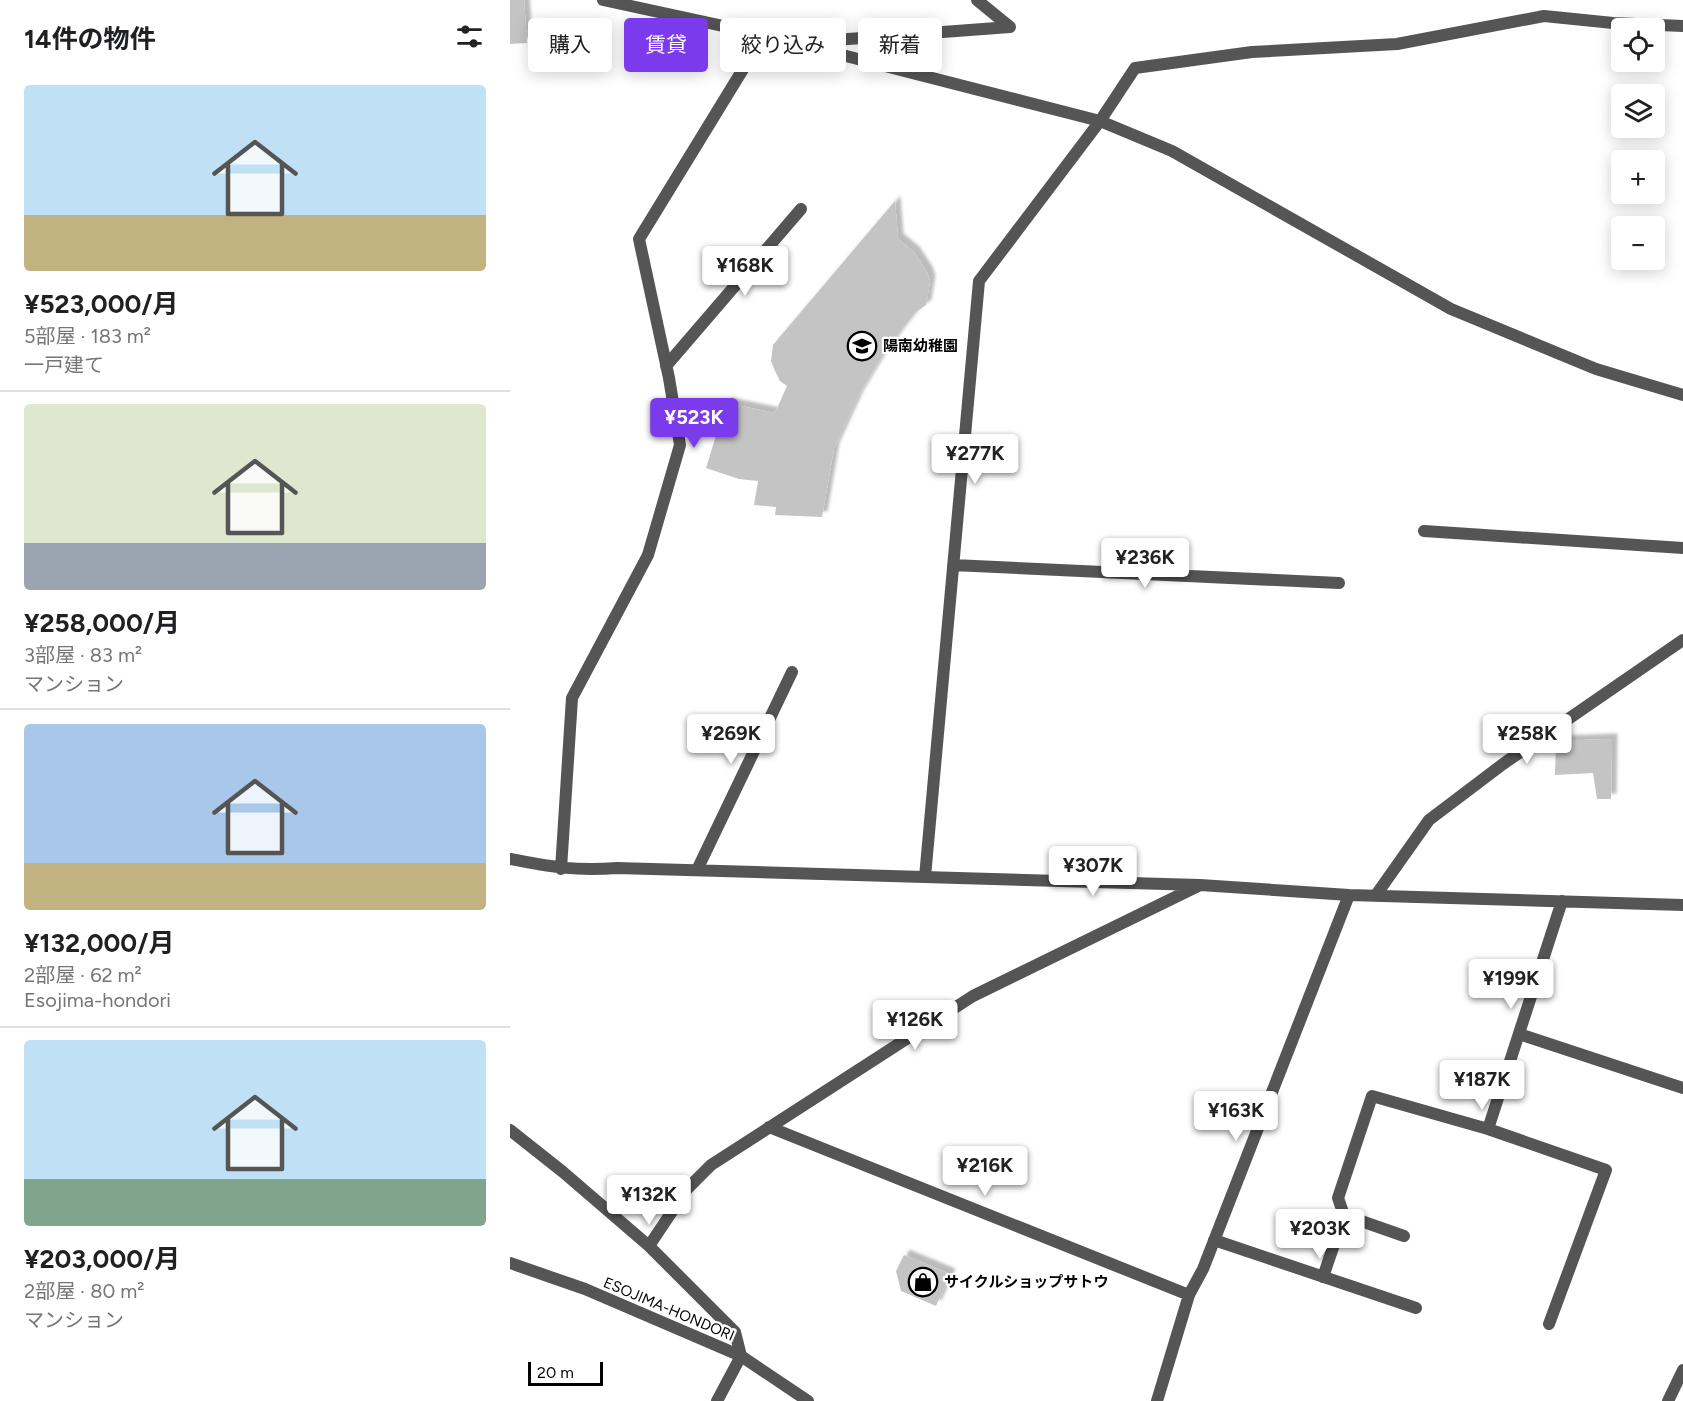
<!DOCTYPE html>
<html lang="ja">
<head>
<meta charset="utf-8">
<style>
  :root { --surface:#fff; --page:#f6f6f6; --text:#202124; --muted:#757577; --line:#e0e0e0; --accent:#7c3aed }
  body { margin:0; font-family:Figtree,"Noto Sans JP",sans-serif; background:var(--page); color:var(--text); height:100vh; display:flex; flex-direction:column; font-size:22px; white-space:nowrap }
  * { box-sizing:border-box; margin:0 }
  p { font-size:20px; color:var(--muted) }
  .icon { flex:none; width:33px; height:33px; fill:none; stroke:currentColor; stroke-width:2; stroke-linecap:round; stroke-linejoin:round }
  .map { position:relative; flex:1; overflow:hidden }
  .panel { display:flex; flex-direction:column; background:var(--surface); width:510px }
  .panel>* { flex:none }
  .top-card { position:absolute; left:18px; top:18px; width:570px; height:54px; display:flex; gap:12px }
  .buttons { position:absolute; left:1101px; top:18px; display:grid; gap:12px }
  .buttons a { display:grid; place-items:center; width:54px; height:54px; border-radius:6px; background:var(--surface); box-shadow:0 3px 15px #0003; font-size:30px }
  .scale { position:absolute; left:18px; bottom:15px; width:75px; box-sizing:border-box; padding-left:6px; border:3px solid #000; border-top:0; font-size:16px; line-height:21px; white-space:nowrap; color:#000; -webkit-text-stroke:4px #fff; paint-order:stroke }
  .price { position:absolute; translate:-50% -51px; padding:0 14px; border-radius:6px; background:#fff; color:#222; font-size:20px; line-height:39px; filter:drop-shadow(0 2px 3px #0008) }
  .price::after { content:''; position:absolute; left:50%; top:36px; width:18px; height:14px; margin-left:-9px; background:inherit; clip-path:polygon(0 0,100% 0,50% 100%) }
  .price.current { background:var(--accent); color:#fff }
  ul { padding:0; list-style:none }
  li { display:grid; align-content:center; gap:12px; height:318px; padding:0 24px }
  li+li { border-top:2px solid var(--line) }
  li span { display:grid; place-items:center; height:186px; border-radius:6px; color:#555 }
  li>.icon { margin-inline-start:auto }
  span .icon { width:108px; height:108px; fill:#fffc; stroke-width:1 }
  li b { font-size:26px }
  h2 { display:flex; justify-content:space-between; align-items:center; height:72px; padding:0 24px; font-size:26px }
  .pill { padding:0 21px; border-radius:6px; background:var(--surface); box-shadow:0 3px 15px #0003; font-size:21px; line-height:54px }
  .pill.current { background:var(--accent); color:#fff }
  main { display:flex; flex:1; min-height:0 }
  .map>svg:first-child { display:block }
  .building { fill:#c4c4c4; filter:url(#shadow) }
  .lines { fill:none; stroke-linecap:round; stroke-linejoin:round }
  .minor { stroke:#555; stroke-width:12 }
  .tertiary { stroke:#555; stroke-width:12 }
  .labels { text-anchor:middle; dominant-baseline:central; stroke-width:4.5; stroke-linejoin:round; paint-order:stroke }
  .poi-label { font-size:15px; font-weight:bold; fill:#000; stroke:#fff; text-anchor:start }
  .street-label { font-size:15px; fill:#000; stroke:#fff }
</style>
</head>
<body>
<main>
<section class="panel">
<h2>14件の物件<svg class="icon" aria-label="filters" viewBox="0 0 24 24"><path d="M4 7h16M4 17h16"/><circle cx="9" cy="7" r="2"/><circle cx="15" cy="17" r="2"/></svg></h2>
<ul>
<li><span style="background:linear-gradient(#bfe0f5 70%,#c2b280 0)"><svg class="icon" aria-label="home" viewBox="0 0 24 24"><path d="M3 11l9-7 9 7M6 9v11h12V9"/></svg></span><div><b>¥523,000/月</b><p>5部屋 · 183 m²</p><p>一戸建て</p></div></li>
<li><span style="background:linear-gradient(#dfe7d0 75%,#9aa5b1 0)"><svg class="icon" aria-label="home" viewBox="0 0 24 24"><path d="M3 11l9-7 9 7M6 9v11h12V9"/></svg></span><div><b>¥258,000/月</b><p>3部屋 · 83 m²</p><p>マンション</p></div></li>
<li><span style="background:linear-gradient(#a9c7e8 75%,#c2b280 0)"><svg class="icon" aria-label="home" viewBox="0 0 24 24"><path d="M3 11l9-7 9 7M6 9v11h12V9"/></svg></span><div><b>¥132,000/月</b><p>2部屋 · 62 m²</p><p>Esojima-hondori</p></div></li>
<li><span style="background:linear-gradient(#bfe0f5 75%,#7fa58c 0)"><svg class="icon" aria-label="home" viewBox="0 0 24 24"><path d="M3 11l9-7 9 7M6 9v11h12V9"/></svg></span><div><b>¥203,000/月</b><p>2部屋 · 80 m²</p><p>マンション</p></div></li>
</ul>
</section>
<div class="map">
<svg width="1173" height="1401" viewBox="0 0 1173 1401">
  <defs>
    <filter id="shadow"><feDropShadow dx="5.5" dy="-5.5" stdDeviation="1.5" flood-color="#0004"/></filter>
  </defs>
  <rect width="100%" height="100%" fill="#fff"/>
  <!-- building -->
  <path class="building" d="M 0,0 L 14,0 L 17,43 L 0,44 Z
    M 385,201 L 388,239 L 404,252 L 417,272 L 420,281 L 416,305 L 406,312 L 393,328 L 369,361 L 348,396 L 324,448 L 312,517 L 265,515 L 266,507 L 244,505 L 248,481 L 229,479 L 196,468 L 216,403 L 265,413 L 277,386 L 270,381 L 265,371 L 261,361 L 263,345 Z
    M 1102,739 L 1101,799 L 1087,799 L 1083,773 L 1045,775 L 1046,741 Z
    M 394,1255 L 440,1274 L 426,1306 L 391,1291 L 386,1271 Z"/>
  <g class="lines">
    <!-- minor -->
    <path class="minor" d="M 93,0 L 254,35 L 590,121 L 662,151 L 941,309 L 1086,369 L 1173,395
      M 298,42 L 500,27 L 467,0
      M 156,366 L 291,209
      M 914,531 L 1173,548
      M 443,565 L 829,583
      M 0,859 C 40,867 66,871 107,868 L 690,885 L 839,895 L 1173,905
      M 51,869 L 62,698 L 138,555 L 170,445 L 159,378 L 129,239 L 254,35
      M 187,870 L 282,672
      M 415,877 L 469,281 L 590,121 L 625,68 L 742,52 L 887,44 L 1034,16 L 1103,23 L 1173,26
      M 866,895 L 919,820 L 993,764 L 1173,640
      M 1009,1034 L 1173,1088
      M 259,1127 L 679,1295
      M 978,1129 L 1052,901
      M 0,1130 L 53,1172 L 139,1246 L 225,1332 L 231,1356 L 207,1401
      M 834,1215 L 894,1236
      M 704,1240 L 906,1308
      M 139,1246 L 177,1189 L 201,1165 L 463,996 L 688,886
      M 813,1277 L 834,1215 L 828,1198 L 862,1096 L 978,1129 L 1096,1170 L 1039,1324
      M 647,1401 L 679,1295 L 693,1269 L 839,895
      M 1158,1401 L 1173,1370"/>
    <!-- tertiary -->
    <path class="tertiary" d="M 0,1263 L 75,1289 L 231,1356 L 298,1401"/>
  </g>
  <!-- icons -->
  <defs>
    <g id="school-ring" transform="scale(1.5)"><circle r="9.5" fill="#fff" stroke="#000" stroke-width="1.5"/><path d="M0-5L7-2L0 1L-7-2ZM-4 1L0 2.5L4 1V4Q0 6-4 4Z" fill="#000"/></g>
    <g id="shop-ring" transform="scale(1.5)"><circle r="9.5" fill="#fff" stroke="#000" stroke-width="1.5"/><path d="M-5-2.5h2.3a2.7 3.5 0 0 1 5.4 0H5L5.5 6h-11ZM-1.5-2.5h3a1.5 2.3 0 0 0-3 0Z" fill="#000"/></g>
  </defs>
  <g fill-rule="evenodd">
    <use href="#school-ring" x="352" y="346"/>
    <use href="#shop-ring" x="413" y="1282"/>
  </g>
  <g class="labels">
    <!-- poi labels -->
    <g class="poi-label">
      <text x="373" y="346">陽南幼稚園</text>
      <text x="434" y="1282">サイクルショップサトウ</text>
    </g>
    <!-- street labels -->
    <g class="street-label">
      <text transform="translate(159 1309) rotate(23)">ESOJIMA-HONDORI</text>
    </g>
  </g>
</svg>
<div class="buttons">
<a><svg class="icon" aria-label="locate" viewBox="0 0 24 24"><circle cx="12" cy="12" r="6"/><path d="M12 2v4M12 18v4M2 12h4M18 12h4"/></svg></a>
<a><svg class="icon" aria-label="layers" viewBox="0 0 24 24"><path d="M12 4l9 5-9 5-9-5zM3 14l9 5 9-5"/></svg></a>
<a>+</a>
<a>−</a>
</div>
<div class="scale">20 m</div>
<b class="price" style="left:235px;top:297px">¥168K</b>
<b class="price current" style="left:184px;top:449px">¥523K</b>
<b class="price" style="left:465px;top:485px">¥277K</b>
<b class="price" style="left:635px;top:589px">¥236K</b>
<b class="price" style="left:221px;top:765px">¥269K</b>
<b class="price" style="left:1017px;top:765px">¥258K</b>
<b class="price" style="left:583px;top:897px">¥307K</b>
<b class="price" style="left:1001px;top:1010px">¥199K</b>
<b class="price" style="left:405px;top:1051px">¥126K</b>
<b class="price" style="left:972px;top:1111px">¥187K</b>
<b class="price" style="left:726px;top:1142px">¥163K</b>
<b class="price" style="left:475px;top:1197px">¥216K</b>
<b class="price" style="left:139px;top:1226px">¥132K</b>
<b class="price" style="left:810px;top:1260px">¥203K</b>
<div class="top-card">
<a class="pill">購入</a>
<a class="pill current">賃貸</a>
<a class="pill">絞り込み</a>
<a class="pill">新着</a>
</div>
</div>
</main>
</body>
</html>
